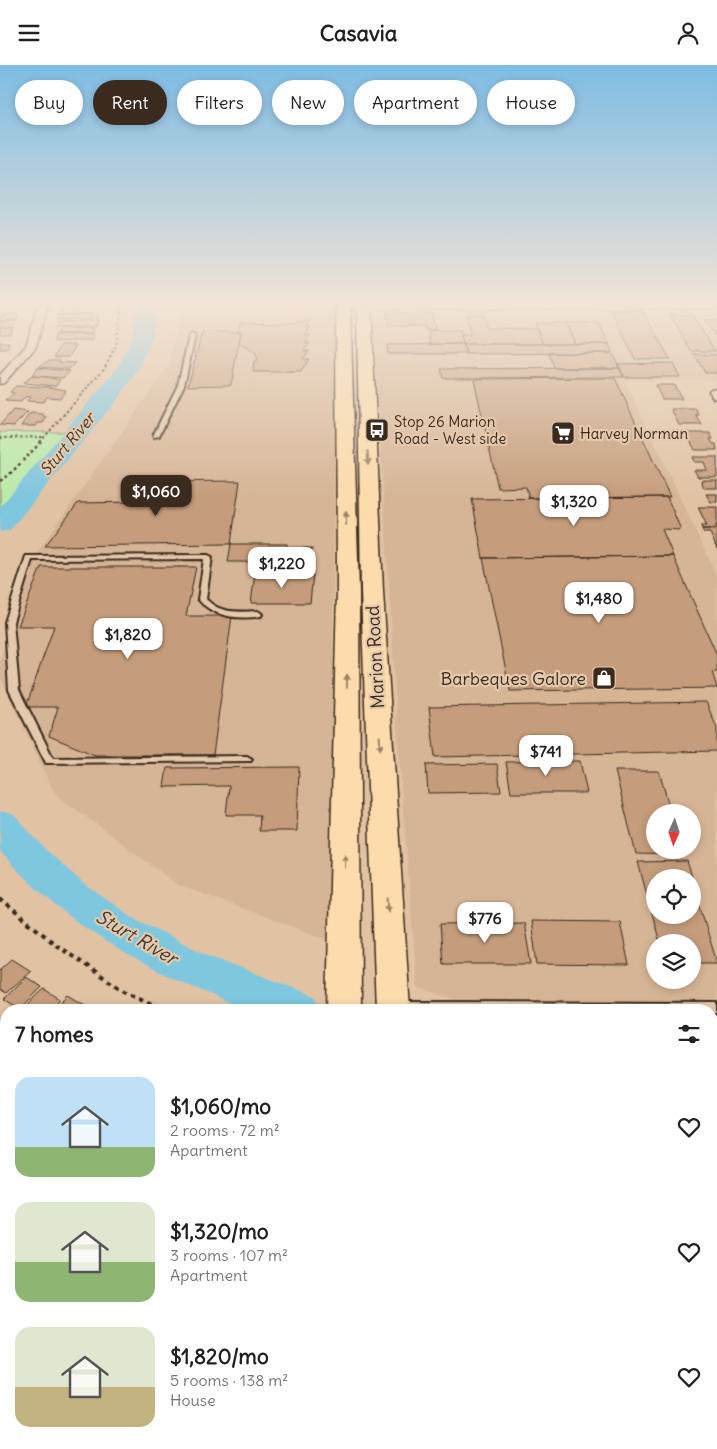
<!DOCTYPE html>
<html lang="en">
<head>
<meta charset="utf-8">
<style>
  :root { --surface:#fff; --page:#f6f6f6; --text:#202124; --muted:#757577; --accent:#3b2a1e }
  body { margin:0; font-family:Delius,sans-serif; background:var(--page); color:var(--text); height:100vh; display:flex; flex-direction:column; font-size:19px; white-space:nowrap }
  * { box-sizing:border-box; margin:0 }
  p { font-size:16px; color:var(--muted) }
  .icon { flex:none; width:28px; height:28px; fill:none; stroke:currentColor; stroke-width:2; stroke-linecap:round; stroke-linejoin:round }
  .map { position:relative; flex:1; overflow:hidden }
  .sheet { position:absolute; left:0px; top:939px; width:718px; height:446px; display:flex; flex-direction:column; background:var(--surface); border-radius:20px 20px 0 0; box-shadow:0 2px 8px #0003 }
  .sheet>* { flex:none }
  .top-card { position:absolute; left:15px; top:15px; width:688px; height:45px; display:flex; gap:10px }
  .needle { width:32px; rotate:183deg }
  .fabs { position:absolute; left:646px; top:739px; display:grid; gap:10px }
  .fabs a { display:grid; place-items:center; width:55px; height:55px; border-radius:50%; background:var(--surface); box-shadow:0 2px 8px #0003; font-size:25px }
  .price { position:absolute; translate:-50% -42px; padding:0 11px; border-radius:10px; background:#fff; color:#222; font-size:16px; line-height:32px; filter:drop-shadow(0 1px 2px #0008) }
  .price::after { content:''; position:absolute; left:50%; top:30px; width:15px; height:11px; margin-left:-8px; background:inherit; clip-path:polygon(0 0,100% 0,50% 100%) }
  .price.on { background:var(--accent); color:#fff }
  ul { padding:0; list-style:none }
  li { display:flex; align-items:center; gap:15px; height:125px; padding:0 15px }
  li span { display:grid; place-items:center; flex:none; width:140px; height:100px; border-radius:15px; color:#555 }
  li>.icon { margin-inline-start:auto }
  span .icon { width:60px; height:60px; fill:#fffc; stroke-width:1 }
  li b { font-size:21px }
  h2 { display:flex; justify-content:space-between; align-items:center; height:60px; padding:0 15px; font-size:21px }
  .chip { padding:0 18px; border-radius:22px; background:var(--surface); box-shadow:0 2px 8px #0003; font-size:18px; line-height:45px }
  .chip.on { background:var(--accent); color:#fff }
  header { display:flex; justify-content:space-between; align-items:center; height:65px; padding:0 15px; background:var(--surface); font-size:22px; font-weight:700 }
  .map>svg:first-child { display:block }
  .built { fill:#d6b596; fill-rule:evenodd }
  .green { fill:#baebaa; stroke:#7a8a64 }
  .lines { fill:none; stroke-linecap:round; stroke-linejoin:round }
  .river { fill:#7fc7df; fill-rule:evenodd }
  .building { fill:#c59d7b; stroke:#3b2a1e }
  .lane-casing { stroke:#3b2a1e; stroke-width:4 }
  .street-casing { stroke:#3b2a1e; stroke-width:3 }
  .primary-casing { stroke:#3b2a1e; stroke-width:3 }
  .path-far3 { stroke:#3b2a1e; stroke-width:2; stroke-dasharray:2.5 2.5; stroke-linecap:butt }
  .path-far2 { stroke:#3b2a1e; stroke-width:2.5; stroke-dasharray:3 3; stroke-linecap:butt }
  .path-far1 { stroke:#3b2a1e; stroke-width:4; stroke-dasharray:4.5 4.5; stroke-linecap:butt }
  .path { stroke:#3b2a1e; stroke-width:5; stroke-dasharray:5.5 5.5; stroke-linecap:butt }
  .lane { fill:#e4c9ac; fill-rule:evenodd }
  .street { fill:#e4c9ac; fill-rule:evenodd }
  .primary { fill:#fcdcac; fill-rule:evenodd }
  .oneway { fill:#9c8365 }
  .labels { text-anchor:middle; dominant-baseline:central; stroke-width:4.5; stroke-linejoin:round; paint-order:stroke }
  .far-poi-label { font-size:15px; fill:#3b2a1e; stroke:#e4c9ac; text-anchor:start }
  .far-water-label { font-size:16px; font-style:italic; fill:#423a31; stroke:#e4c9ac }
  .street-label { font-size:18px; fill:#3b2a1e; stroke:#e4c9ac }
  .poi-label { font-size:18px; fill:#3b2a1e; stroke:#e4c9ac; text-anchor:end }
  .water-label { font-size:19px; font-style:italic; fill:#423a31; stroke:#e4c9ac }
</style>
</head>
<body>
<header><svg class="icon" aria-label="menu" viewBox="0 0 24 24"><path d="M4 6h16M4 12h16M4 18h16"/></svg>Casavia<svg class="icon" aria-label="person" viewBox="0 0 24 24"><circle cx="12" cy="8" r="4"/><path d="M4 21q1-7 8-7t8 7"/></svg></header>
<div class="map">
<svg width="717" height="1384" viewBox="0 0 717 1384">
  <rect width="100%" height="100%" fill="#e1c3a4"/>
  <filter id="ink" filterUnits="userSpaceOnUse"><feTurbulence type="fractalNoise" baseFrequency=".02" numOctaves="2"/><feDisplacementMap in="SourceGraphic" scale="10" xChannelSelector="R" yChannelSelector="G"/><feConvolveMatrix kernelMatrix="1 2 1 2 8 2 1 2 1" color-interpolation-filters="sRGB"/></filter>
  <g filter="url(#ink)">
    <!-- built -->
    <path class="built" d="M 181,239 L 335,239 L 331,876 L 178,820 L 55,729 L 0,612 L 0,595 L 31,496 L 169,300 Z
      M 717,244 L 717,315 L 625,316 L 717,511 L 717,1018 L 711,1016 L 711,945 L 488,945 L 417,922 L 399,694 L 373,248 L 384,245 ZM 655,748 L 692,748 L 692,785 L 655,785 ZM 655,812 L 692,812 L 692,850 L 655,850 ZM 655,878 L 692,878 L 692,915 L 655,915 Z"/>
    <!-- green -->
    <path class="green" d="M 0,367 L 70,367 L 0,450 Z"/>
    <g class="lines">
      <!-- river -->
      <path class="river" d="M 136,239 L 156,239 L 153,269 L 139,305 L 116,336 L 10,465 L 0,467 L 0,442 L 118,303 L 133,269 Z
        M 0,746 L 14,750 L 46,785 L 84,819 L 132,852 L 205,889 L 315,931 L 322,945 C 298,945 273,948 250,945 C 236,943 220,934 207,928 C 128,896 56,851 0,786 Z
        M 711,1056 L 717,1058 L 717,1107 L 711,1105 Z"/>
    </g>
    <!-- building -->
    <path class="building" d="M 15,240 L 16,249 L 0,249 L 0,242 Z
      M 94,243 L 93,248 L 60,250 L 61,244 Z
      M 611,245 L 642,245 L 670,294 L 635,294 Z
      M 387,248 L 432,248 L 435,265 L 425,265 L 425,261 L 388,261 Z
      M 99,249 L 98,253 L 57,255 L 58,250 Z
      M 15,250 L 18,251 L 17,255 L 0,256 L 1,251 Z
      M 466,250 L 484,250 L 486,263 L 537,264 L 543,279 L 463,279 L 461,270 L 470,270 Z
      M 670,250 L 692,250 L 715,286 L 691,286 Z
      M 98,255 L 97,261 L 55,263 L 58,257 Z
      M 311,255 L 305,262 L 311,262 L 305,270 L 310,270 L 305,278 L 310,278 L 303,286 L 309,286 L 303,294 L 309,294 L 301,307 L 253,307 L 254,296 L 257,296 L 255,288 L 239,278 L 241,267 L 237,267 L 241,257 L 287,258 Z
      M 705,255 L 717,255 L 717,274 Z
      M 16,256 L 15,260 L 12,262 L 0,262 L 0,257 Z
      M 535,258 L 566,258 L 575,279 L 543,279 Z
      M 566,258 L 599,258 L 609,279 L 575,279 Z
      M 0,263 L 13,263 L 11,265 L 13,265 L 10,269 L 0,269 Z
      M 93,263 L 92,268 L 57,269 L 60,264 Z
      M 428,265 L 460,265 L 463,279 L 430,279 Z
      M 202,267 L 241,267 L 231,320 L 188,321 Z
      M 94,269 L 93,275 L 54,277 L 55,270 Z
      M 0,277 L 9,277 L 7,279 L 10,279 L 7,284 L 0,284 Z
      M 463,279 L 466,289 L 388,289 L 387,280 Z
      M 463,279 L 609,279 L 612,288 L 466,289 Z
      M 61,280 L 76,280 L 69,292 L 54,292 Z
      M 549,288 L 612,288 L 620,303 L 554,303 Z
      M 694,289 L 717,290 L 717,308 L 705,308 Z
      M 49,295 L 60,295 L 59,297 L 75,298 L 69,304 L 39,302 Z
      M 673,298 L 680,312 L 624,312 L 617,299 Z
      M 37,303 L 70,306 L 63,313 L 32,311 Z
      M 620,303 L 624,312 L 443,313 L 441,304 Z
      M 32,311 L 46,312 L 60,315 L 55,321 L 23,318 Z
      M 615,313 L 670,432 L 529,433 L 526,422 L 498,423 L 474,314 Z
      M 655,320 L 674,320 L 682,334 L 662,334 Z
      M 16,321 L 49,322 L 66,325 L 60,333 L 47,332 L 43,337 L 27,336 L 30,332 L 25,332 L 21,337 L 5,336 L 14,328 L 10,327 Z
      M 671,344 L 696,344 L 699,350 L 696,350 L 702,360 L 679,360 Z
      M 13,345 L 28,347 L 14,361 L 0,360 Z
      M 30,348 L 43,349 L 44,352 L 47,352 L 43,358 L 38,358 L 36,361 L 21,361 Z
      M 686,368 L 710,368 L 713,374 L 710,374 L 713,379 L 716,379 L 717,385 L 695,385 Z
      M 692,392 L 717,392 L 717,412 L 698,412 L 694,405 L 707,405 L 704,397 L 694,397 Z
      M 701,415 L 717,415 L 717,423 L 704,423 Z
      M 240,416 L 231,479 L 45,481 L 78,438 L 137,437 L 143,420 L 151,417 Z
      M 706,429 L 717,429 L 717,437 L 711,437 Z
      M 667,432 L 681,465 L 662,464 L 673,491 L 483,493 L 472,434 Z
      M 698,442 L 717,442 L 717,461 L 715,461 L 717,464 L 702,464 L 701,461 L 707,461 Z
      M 702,464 L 717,464 L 717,484 L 710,468 L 704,468 Z
      M 231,479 L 287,479 L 287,483 L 312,483 L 311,502 L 253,502 L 254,497 L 228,497 Z
      M 673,491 L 717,590 L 717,607 L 712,607 L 717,623 L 510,626 L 483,493 Z
      M 41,502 L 196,502 L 186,551 L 232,551 L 213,690 L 95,690 L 49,671 L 58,642 L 26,642 L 54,561 L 18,561 Z
      M 255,509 L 313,509 L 310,538 L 251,538 Z
      M 706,637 L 717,663 L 717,686 L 435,692 L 429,642 Z
      M 580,696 L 587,728 L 511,728 L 506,697 Z
      M 497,699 L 501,727 L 428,728 L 426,700 Z
      M 299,702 L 297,766 L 259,766 L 260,750 L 226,750 L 229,721 L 164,722 L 167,703 Z
      M 615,706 L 659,706 L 671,748 L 655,748 L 655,785 L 682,785 L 684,790 L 636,789 Z
      M 687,796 L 692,812 L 655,812 L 655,850 L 692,850 L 692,815 L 717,898 L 692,898 L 692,878 L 660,878 L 638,797 Z
      M 531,856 L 620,857 L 629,900 L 537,899 Z
      M 524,858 L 531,899 L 443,899 L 440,859 Z
      M 12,894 L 31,906 L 6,928 L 0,924 L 0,905 Z
      M 26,912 L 42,922 L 20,944 L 4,934 Z
      M 44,924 L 60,934 L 49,945 L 22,945 Z
      M 68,930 L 85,940 L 80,945 L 53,945 Z
      M 0,969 L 6,973 L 6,986 L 0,992 Z
      M 6,988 L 6,1008 L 0,1004 L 0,994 Z
      M 1,1226 L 6,1226 L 6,1257 L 0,1257 Z
      M 711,1303 L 717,1307 L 717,1365 L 711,1361 Z
      M 0,1304 L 6,1304 L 6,1384 L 0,1384 Z
      M 711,1361 L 717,1365 L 717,1384 L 688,1384 L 690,1379 L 711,1379 Z
      M 479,1379 L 534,1379 L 534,1384 L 479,1384 Z"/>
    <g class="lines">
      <!-- lane casing -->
      <g class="lane-casing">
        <path id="lane" d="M 192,269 L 195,271 L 184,320 L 159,371 L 154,372 L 153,371 L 178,320 L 189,271 Z
          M 208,490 L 212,492 L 206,534 C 220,549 239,547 258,546 L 262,549 L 261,551 C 239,555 212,552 198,534 L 204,494 L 32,495 L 13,557 L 19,625 L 53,693 L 247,691 L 252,694 L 251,696 L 46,698 L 9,625 L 5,557 L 26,491 Z
          M 398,937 L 717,938 L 717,948 L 711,948 L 711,945 L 393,945 L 392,942 L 394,938 Z"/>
      </g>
      <!-- street casing -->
      <g class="street-casing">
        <path id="street" d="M 38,239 L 48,239 L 36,282 L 4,318 L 0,319 L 0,310 L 26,281 Z
          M 339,239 L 717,239 L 717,243 L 343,244 L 339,243 Z
          M 717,323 L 717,334 L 713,333 L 709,326 L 711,324 Z"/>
      </g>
      <!-- primary casing -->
      <g class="primary-casing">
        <path id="primary" d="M 336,239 L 350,239 L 359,527 L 361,945 L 327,945 L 337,527 Z
          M 357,239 L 371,239 L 383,527 L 410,945 L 376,945 L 361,527 Z
          M 321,1379 L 367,1379 L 367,1384 L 321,1384 Z
          M 386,1379 L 432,1379 L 432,1384 L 386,1384 Z"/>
      </g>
      <!-- path-far3 -->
      <path class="path-far3" d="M 0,373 L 44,372
        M 40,377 L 103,305 L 116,281 L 122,239"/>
      <!-- path-far2 -->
      <path class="path-far2" d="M 0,416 L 12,407 L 42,376"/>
      <!-- path-far1 -->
      <path class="path-far1" d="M 0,834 L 56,880 L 124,926 L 165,945"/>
      <!-- path -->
      <path class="path" d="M 711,1136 L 717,1138"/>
      <!-- lane -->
      <use href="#lane" class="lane"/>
      <!-- street -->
      <use href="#street" class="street"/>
      <!-- primary -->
      <use href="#primary" class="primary"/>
    </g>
    <!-- one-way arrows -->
    <defs><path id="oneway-solid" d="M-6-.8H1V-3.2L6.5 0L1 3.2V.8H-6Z" transform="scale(1.25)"/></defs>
    <g class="oneway">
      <use href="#oneway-solid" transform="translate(368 393) rotate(88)"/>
      <use href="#oneway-solid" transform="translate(346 453) rotate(-91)"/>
      <use href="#oneway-solid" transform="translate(347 616) rotate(-89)"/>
      <use href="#oneway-solid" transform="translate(380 678) rotate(87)"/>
      <use href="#oneway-solid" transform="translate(345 796) rotate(-90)"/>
      <use href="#oneway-solid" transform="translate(388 840) rotate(87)"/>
    </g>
  </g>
  <!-- sky -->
  <linearGradient id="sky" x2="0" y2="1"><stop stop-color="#7ebce4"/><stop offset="0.55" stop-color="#f2e4d6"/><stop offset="1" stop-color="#f2e4d6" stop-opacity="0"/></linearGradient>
  <rect width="717" height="433" fill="url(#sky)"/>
  <!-- icons -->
  <defs>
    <g id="bus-square" transform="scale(1.25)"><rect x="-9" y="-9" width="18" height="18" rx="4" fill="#3b2a1e" stroke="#e4c9ac"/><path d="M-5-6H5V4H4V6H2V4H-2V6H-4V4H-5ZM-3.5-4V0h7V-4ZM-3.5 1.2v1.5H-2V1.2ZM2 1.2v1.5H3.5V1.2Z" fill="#fff"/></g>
    <g id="supermarket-square" transform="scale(1.25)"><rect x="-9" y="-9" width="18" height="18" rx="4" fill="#3b2a1e" stroke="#e4c9ac"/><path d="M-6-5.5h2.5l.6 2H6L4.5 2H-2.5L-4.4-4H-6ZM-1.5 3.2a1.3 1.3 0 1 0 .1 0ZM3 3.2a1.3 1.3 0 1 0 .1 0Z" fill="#fff"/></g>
    <g id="shop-square" transform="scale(1.25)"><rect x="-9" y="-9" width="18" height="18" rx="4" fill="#3b2a1e" stroke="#e4c9ac"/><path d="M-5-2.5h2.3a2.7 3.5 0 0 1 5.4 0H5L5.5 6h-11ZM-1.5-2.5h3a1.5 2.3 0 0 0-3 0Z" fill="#fff"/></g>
  </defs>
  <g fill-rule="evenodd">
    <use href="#bus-square" x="377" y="365"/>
    <use href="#supermarket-square" x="563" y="368"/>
    <use href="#shop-square" x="604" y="613"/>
  </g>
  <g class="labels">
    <!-- far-poi labels -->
    <g class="far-poi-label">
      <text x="394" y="356">Stop 26 Marion<tspan x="394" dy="17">Road - West side</tspan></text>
      <text x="580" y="368">Harvey Norman</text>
    </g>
    <!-- far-water labels -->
    <g class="far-water-label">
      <text transform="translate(67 379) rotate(-50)">Sturt River</text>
    </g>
    <!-- street labels -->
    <g class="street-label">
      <text transform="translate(375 592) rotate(-93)">Marion Road</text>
    </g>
    <!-- poi labels -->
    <g class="poi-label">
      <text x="586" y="613">Barbeques Galore</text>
    </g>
    <!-- water labels -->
    <g class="water-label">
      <text transform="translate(137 872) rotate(30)">Sturt River</text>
    </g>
  </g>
</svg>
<div class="fabs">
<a><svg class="needle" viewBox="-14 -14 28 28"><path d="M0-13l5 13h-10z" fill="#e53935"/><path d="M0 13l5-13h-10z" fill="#757577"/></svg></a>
<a><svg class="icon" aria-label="locate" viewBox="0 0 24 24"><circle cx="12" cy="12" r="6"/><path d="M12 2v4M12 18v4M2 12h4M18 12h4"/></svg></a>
<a><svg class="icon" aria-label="layers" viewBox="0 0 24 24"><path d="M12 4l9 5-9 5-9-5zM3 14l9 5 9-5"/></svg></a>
</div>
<b class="price on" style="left:156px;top:452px">$1,060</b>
<b class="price" style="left:574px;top:462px">$1,320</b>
<b class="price" style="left:282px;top:524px">$1,220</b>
<b class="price" style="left:599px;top:559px">$1,480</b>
<b class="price" style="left:128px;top:595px">$1,820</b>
<b class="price" style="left:546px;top:712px">$741</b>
<b class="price" style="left:485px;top:879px">$776</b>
<div class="top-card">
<a class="chip">Buy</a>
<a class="chip on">Rent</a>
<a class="chip">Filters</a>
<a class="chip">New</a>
<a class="chip">Apartment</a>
<a class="chip">House</a>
</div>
<section class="sheet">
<h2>7 homes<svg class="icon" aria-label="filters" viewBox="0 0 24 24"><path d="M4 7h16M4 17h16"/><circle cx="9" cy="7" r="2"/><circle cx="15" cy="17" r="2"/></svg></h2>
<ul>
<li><span style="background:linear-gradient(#bfe0f5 70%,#8fb573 0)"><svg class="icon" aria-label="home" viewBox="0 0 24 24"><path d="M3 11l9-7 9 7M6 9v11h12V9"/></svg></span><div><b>$1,060/mo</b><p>2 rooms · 72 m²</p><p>Apartment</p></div><svg class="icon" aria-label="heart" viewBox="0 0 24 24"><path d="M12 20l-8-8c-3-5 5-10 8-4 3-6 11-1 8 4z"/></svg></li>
<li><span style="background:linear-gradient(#dfe7d0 60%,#8fb573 0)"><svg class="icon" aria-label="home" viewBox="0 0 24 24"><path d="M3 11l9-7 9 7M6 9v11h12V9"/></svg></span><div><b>$1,320/mo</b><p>3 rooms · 107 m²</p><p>Apartment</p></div><svg class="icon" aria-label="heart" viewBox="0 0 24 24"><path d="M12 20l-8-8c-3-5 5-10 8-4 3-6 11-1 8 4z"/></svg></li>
<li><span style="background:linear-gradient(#dfe7d0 60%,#c2b280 0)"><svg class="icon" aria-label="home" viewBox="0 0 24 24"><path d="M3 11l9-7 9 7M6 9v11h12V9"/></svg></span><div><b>$1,820/mo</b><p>5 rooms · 138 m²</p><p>House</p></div><svg class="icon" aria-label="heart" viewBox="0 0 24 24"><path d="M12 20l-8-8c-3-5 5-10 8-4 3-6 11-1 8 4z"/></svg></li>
</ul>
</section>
</div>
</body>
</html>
